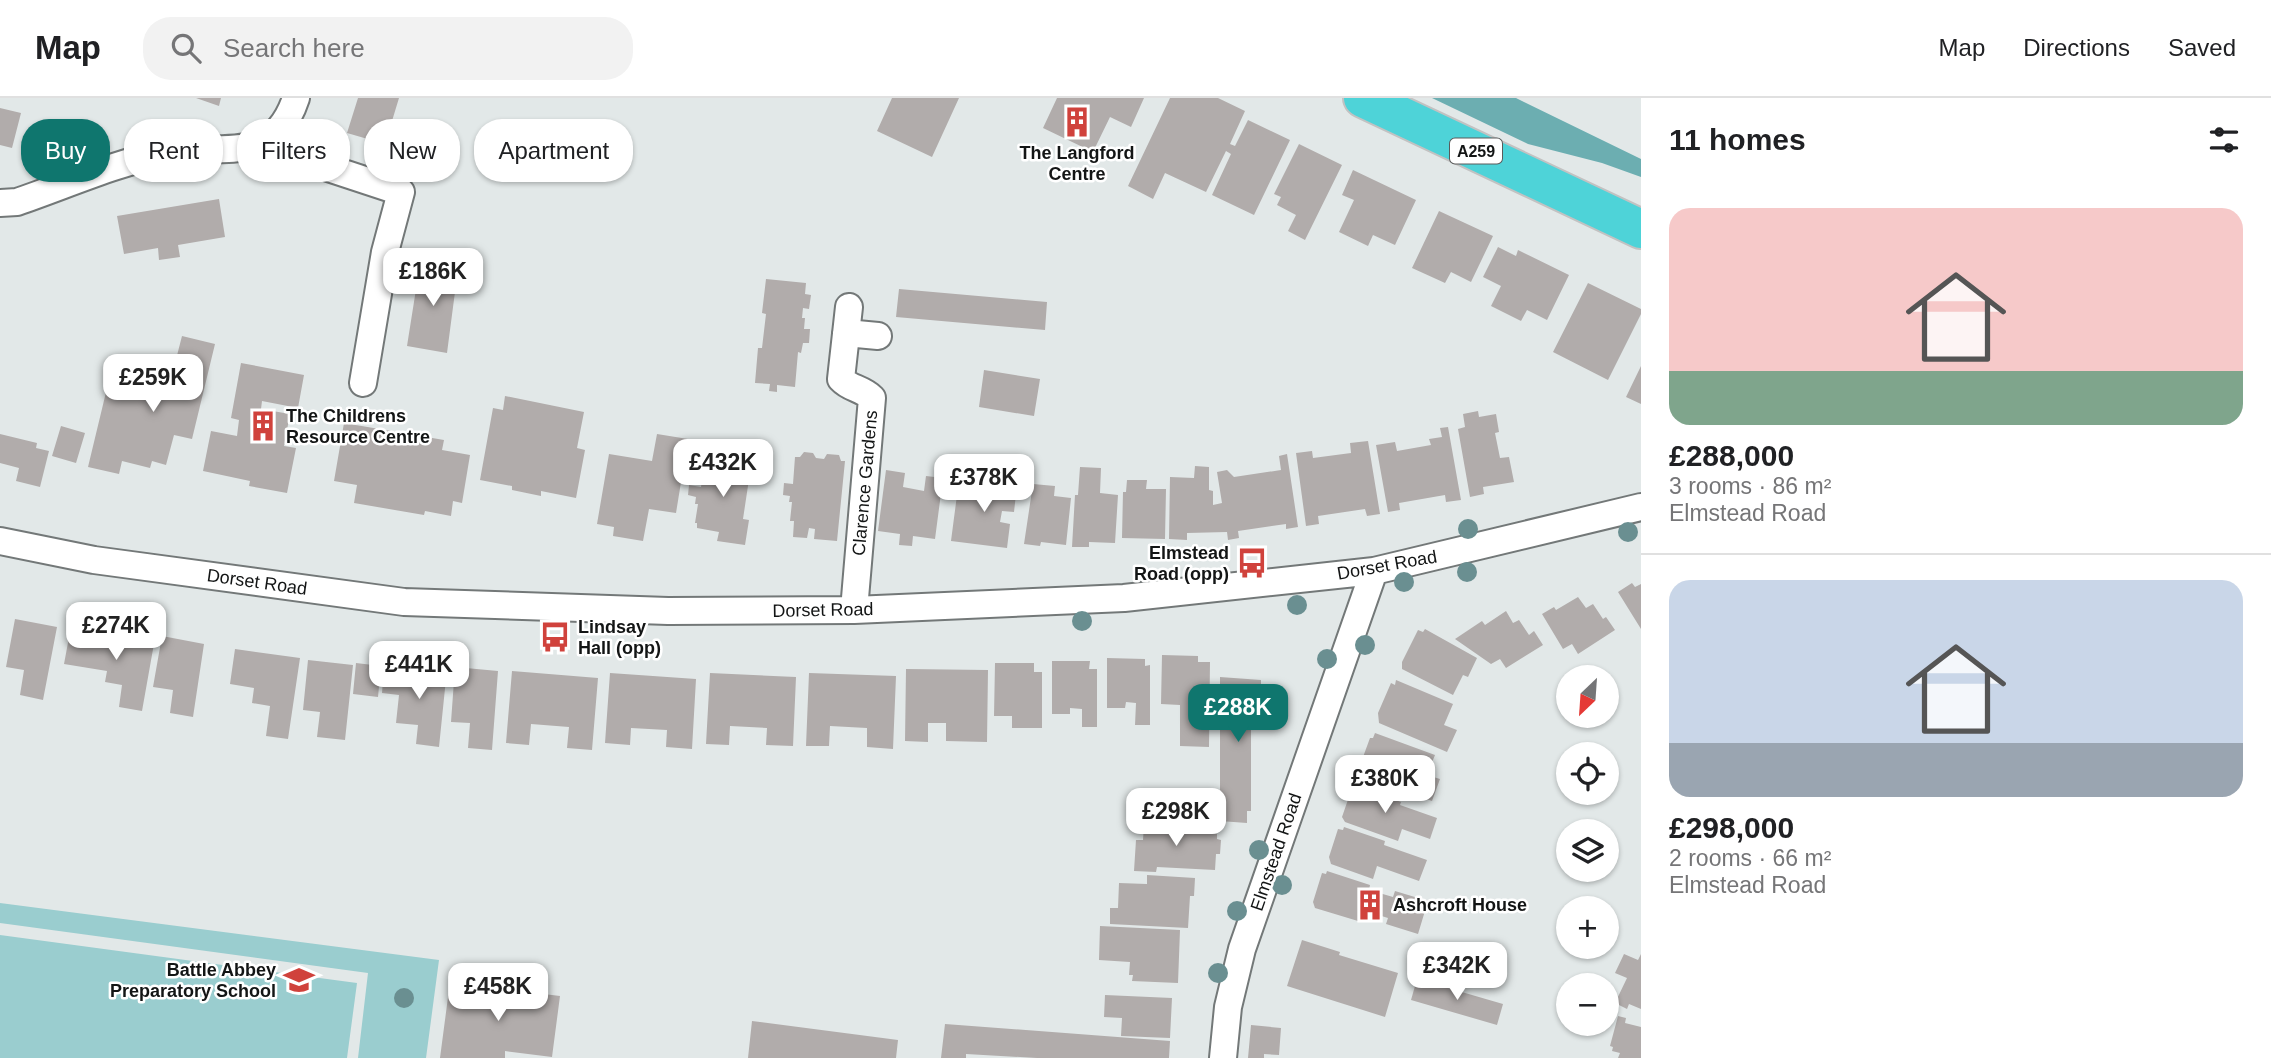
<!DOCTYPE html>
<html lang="en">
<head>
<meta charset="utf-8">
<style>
  :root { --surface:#fff; --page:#f2f2f2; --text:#202124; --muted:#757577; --line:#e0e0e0; --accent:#0f766e }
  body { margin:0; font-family:Helvetica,sans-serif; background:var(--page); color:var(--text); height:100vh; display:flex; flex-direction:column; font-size:26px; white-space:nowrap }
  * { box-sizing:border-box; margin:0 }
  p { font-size:23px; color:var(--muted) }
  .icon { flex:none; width:38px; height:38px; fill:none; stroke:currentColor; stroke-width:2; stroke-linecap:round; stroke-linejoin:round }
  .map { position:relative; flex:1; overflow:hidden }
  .details { display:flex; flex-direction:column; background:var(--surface); width:630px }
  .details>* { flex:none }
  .banner { position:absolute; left:21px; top:21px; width:665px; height:63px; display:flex; gap:14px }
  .needle { width:46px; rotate:205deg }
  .fabs { position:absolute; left:1556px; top:567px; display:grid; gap:14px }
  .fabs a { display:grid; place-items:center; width:63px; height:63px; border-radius:50%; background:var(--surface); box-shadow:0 2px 5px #0004; font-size:35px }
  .price { position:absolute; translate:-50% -60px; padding:0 16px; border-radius:14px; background:#fff; color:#222; font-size:23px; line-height:46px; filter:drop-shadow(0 2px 4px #0008) }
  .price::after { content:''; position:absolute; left:50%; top:42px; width:21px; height:16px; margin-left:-10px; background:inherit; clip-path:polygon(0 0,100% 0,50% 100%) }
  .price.on { background:var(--accent); color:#fff }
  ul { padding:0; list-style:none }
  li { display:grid; align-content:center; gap:14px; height:371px; padding:0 28px }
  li+li { border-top:2px solid var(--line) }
  li span { display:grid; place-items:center; height:217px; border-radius:21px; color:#555 }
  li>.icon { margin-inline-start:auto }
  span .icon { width:126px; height:126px; fill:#fffc; stroke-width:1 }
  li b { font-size:30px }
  h2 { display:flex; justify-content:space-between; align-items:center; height:84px; padding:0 28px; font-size:30px }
  .pill { padding:0 24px; border-radius:28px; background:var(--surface); box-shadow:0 2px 5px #0004; font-size:24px; line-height:63px }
  .pill.on { background:var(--accent); color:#fff }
  header { display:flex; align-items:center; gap:42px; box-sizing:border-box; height:98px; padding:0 35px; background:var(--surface); border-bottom:2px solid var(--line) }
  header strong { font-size:33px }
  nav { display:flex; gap:38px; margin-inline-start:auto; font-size:24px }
  .search { width:490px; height:63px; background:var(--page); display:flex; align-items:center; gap:18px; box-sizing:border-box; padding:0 24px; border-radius:28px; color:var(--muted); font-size:26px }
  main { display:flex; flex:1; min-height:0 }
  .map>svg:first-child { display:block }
  .green { fill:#9acdcf }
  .forest { fill:#6caeb1 }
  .building { fill:#b1acab }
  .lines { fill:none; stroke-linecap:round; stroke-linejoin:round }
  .minor-casing { stroke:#737878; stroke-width:30 }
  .trunk-casing { stroke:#c2c2c2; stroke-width:42 }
  .minor { stroke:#fff; stroke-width:26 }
  .trunk { stroke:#4ed3d8; stroke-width:38 }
  .tree { fill:#6a8f91 }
  .labels { text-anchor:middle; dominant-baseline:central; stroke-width:5; stroke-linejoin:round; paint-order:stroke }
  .shield { fill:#fff; stroke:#5a5b5b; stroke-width:2 }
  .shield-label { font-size:16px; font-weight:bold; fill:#131515 }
  .poi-label { font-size:18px; font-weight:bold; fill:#131515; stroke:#fff; text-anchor:start }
  .street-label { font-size:18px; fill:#131515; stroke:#fff }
</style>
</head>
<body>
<header>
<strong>Map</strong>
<div class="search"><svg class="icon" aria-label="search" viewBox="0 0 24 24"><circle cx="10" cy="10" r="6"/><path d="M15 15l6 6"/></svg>Search here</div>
<nav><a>Map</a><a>Directions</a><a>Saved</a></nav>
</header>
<main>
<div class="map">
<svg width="1641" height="960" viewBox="0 0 1641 960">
  <rect width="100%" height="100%" fill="#e2e8e8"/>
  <!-- green -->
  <path class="green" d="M 0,805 L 439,862 L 426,960 L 358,960 L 368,875 L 0,825 Z
    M 0,837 L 357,885 L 347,960 L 0,960 Z"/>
  <!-- forest -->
  <path class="forest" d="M 1432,0 L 1516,0 L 1641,61 L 1641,79 L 1602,65 L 1528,46 Z"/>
  <!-- building -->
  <path class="building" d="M 196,0 L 221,0 L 219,8 Z
    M 358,0 L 399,0 L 385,46 L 347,35 Z
    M 892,0 L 959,0 L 932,59 L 877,33 Z
    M 1057,0 L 1144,0 L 1131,29 L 1110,19 L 1093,54 L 1043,30 Z
    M 1170,0 L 1218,0 L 1245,13 L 1230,46 L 1235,48 L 1248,22 L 1290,42 L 1254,117 L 1212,97 L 1231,56 L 1226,53 L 1206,94 L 1165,75 L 1153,101 L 1128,88 Z
    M 0,10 L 21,15 L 12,50 L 0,47 Z
    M 1299,46 L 1342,67 L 1305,142 L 1288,133 L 1296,117 L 1277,107 L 1281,99 L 1274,96 Z
    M 1353,72 L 1416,102 L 1395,147 L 1373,137 L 1368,148 L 1339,134 L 1354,102 L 1342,97 Z
    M 219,101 L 225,139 L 178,147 L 180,159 L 159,162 L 158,150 L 124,156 L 117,118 Z
    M 1439,113 L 1493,138 L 1471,184 L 1451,174 L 1445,185 L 1412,170 Z
    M 1498,149 L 1516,158 L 1518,152 L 1569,177 L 1547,222 L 1527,212 L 1521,223 L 1491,208 L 1501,188 L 1483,179 Z
    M 420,166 L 458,171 L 447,255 L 407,248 Z
    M 766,181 L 806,185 L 805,196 L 811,197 L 809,211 L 803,210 L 802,220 L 805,220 L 804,231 L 810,231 L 809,245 L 803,245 L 801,255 L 798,254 L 795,289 L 777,287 L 777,294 L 769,293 L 770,286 L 755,285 L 758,250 L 762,250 L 766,216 L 762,215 Z
    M 1588,185 L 1641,211 L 1641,216 L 1608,282 L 1553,254 Z
    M 899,191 L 1047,204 L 1045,232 L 896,219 Z
    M 182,238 L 215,246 L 192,341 L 174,337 L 166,367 L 152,363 L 150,370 L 122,363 L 119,376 L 88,369 L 107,290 L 113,291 L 117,287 L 130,291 L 132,297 L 143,299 L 145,296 L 159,299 L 164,275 L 172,277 Z
    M 241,265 L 304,277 L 298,310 L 262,303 L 261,311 L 290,316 L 284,348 L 296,350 L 287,395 L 249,388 L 250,383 L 203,373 L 211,333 L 237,338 L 239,322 L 231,320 Z
    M 1641,268 L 1641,306 L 1626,299 Z
    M 984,272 L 1040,281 L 1034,318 L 979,309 Z
    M 505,298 L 584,314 L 577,350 L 585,352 L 576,400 L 541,393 L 541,398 L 512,392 L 512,388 L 480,382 L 493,310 L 503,312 Z
    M 1478,313 L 1479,319 L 1496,316 L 1499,334 L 1495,335 L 1500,360 L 1509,359 L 1514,384 L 1483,389 L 1484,396 L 1470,399 L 1458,331 L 1465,329 L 1463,316 Z
    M 344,325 L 444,342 L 442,352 L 470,357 L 462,405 L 453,403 L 451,418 L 425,413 L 424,417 L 354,405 L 357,387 L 334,383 Z
    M 61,328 L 85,335 L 76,365 L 52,358 Z
    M 1448,329 L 1461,402 L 1446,404 L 1445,397 L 1399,405 L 1400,412 L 1388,414 L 1376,347 L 1395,344 L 1397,353 L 1431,347 L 1429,341 L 1442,339 L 1440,330 Z
    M 0,336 L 37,345 L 36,350 L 49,353 L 40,389 L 16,383 L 19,370 L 0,365 Z
    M 657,336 L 688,341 L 676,415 L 649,411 L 643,443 L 613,438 L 614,429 L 597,426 L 609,356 L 652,363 Z
    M 1368,343 L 1380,416 L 1367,418 L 1365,411 L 1318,418 L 1319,426 L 1306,428 L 1296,355 L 1312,353 L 1313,360 L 1351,355 L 1350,345 Z
    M 804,354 L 813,355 L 816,360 L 824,361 L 827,356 L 839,357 L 841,363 L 845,363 L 837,443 L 814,441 L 815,431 L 809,430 L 807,440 L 793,439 L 794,423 L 790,423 L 792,404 L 789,404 L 790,398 L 783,397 L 784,385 L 793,386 L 795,359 L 800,359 Z
    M 1287,356 L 1298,429 L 1286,431 L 1286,426 L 1238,433 L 1239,440 L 1228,442 L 1227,434 L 1187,435 L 1187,442 L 1169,441 L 1170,379 L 1194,380 L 1195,368 L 1209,369 L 1209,392 L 1213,393 L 1213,407 L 1222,405 L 1217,374 L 1227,372 L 1234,379 L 1281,372 L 1279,358 Z
    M 712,357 L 722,359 L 725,364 L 731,365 L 735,361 L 747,363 L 751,368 L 743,421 L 749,422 L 745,447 L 717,443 L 719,434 L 697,430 L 697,425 L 695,425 L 698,406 L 695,406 L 696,399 L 688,397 L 689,387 L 701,389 L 705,361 Z
    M 1080,369 L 1101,370 L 1100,395 L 1118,397 L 1115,445 L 1089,444 L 1089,449 L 1072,449 L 1075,397 L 1078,397 Z
    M 886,372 L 905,375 L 903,389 L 924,393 L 926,378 L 943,380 L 935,441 L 913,438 L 912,448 L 899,447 L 900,436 L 878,433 Z
    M 1127,382 L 1147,382 L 1146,391 L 1166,391 L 1165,441 L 1122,440 L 1123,394 L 1126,394 Z
    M 984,383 L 1017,387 L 1014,414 L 1002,413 L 1000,424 L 1010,426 L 1007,450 L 951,443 L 957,397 L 962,398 L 963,387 L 983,390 Z
    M 1033,386 L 1055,388 L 1054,398 L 1071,400 L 1066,447 L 1041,444 L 1040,448 L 1024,446 Z
    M 1632,485 L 1635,489 L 1641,486 L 1641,531 L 1618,494 Z
    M 1578,499 L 1586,510 L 1593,506 L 1603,521 L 1606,519 L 1615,532 L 1578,556 L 1572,546 L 1563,551 L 1542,516 L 1554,509 L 1556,512 Z
    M 1506,513 L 1513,525 L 1519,522 L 1529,537 L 1534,533 L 1543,547 L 1506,570 L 1500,561 L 1491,566 L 1455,541 L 1482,523 L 1485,527 Z
    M 15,521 L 57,529 L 43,602 L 20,597 L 24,572 L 6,569 Z
    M 1425,531 L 1477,560 L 1468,579 L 1463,577 L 1453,597 L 1402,571 L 1402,564 L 1418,532 L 1423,534 Z
    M 114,532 L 155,540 L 142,613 L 119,609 L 122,587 L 105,584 L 107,573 L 64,566 L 70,534 L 112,541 Z
    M 162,538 L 204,546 L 193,619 L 170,615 L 173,592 L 153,589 Z
    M 235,551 L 300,560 L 288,641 L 266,638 L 270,608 L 252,605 L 254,590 L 230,586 Z
    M 1162,557 L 1198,558 L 1198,564 L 1210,564 L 1209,649 L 1180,648 L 1180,607 L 1161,606 Z
    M 1107,560 L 1145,561 L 1145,568 L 1150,567 L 1150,627 L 1135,627 L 1136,605 L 1126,604 L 1125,610 L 1107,610 Z
    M 308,562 L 353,567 L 345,642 L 317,639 L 320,614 L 303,612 Z
    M 1052,563 L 1090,563 L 1089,571 L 1097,571 L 1097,629 L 1082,629 L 1082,611 L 1070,610 L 1070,616 L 1052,616 Z
    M 356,565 L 381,568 L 378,599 L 353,596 Z
    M 995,565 L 1034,565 L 1034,574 L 1042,574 L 1042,630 L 1012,630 L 1012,618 L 994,618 Z
    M 384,569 L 434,575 L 435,570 L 447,571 L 439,649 L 416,646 L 418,627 L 396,625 L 399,597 L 382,595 Z
    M 455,569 L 498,573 L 492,652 L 468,650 L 470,625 L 451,624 Z
    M 906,571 L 988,572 L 987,644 L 946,643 L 946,625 L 928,625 L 928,644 L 905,643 Z
    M 512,573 L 598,580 L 592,652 L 567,650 L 569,629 L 531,626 L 529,647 L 506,645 Z
    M 610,575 L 696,581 L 692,651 L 666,649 L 667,632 L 631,630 L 630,647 L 605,645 Z
    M 710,575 L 796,579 L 793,648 L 766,647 L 767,630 L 730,628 L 729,647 L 706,646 Z
    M 809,575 L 896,578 L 893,651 L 867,649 L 867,630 L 830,628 L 829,648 L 806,648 Z
    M 1220,579 L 1261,582 L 1261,593 L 1270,594 L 1270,610 L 1261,610 L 1262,624 L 1251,625 L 1251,713 L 1247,713 L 1247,725 L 1220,723 Z
    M 1396,582 L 1453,606 L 1444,627 L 1457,632 L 1447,654 L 1379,625 L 1378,615 L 1391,585 L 1395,587 Z
    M 1375,635 L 1435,657 L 1427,677 L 1440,681 L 1432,703 L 1361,677 L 1359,670 L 1370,640 L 1373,640 Z
    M 1357,688 L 1401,704 L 1400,707 L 1437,720 L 1430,741 L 1402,731 L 1398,743 L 1345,724 L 1342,719 L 1352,690 L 1356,691 Z
    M 1159,724 L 1195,726 L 1195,735 L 1217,736 L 1217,741 L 1221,742 L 1220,756 L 1216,756 L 1215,772 L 1157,769 L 1156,774 L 1134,773 L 1136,742 L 1143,742 L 1144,726 L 1159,727 Z
    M 1344,729 L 1385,743 L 1384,747 L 1427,762 L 1419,783 L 1377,768 L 1373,781 L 1331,766 L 1329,759 L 1338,731 L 1343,732 Z
    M 1327,773 L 1370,787 L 1369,792 L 1393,799 L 1395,793 L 1428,803 L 1418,836 L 1386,826 L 1388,820 L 1362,812 L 1358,823 L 1315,810 L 1313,804 L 1322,775 L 1326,776 Z
    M 1147,777 L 1195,780 L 1194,798 L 1190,798 L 1188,830 L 1110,826 L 1110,810 L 1118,810 L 1119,785 L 1147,786 Z
    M 1100,828 L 1180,832 L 1178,885 L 1132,883 L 1133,877 L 1129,877 L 1130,864 L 1099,862 Z
    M 1302,842 L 1340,854 L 1339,857 L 1398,875 L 1385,919 L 1287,888 Z
    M 1624,856 L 1638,862 L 1641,856 L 1641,911 L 1629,906 L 1627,911 L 1615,905 L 1627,880 L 1615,875 Z
    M 1417,881 L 1503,906 L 1497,927 L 1411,902 Z
    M 450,884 L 560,898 L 552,959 L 505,953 L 505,960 L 440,960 Z
    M 1105,897 L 1172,900 L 1170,940 L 1121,938 L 1122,920 L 1104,919 Z
    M 1618,918 L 1626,920 L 1625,925 L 1641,929 L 1641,960 L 1618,960 L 1620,955 L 1612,953 L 1613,949 L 1610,948 Z
    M 752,923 L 898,942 L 896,960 L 748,960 Z
    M 945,926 L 1170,943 L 1169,960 L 1037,960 L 966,956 L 966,960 L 941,960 Z
    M 1251,927 L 1281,930 L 1279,957 L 1264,956 L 1264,960 L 1248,960 Z"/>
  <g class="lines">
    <!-- minor casing -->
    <g class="minor-casing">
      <path id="minor" d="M 282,29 L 313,65 L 401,94 L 385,154 L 363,285
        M 0,105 L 17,104 C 67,87 117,64 170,54 C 194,50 234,54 255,47 C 277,40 289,21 296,0
        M 849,209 L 841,281 C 850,291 862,290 872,300 L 854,512
        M 846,235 L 878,238
        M 0,443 L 94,462 L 404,504 L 668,513 L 854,512 L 1124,500 L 1374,473 L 1641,409
        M 1223,960 L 1228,909 L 1242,851 L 1374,473"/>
    </g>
    <!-- trunk casing -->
    <g class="trunk-casing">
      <path id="trunk" d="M 1363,0 L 1641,131"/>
    </g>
    <!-- minor -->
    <use href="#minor" class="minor"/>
    <!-- trunk -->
    <use href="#trunk" class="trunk"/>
  </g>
  <!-- trees -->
  <g class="tree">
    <circle cx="1468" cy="431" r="10"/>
    <circle cx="1628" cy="434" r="10"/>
    <circle cx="1467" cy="474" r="10"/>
    <circle cx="1404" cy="484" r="10"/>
    <circle cx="1297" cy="507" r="10"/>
    <circle cx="1082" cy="523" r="10"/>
    <circle cx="1365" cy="547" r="10"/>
    <circle cx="1327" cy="561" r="10"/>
    <circle cx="1259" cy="752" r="10"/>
    <circle cx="1282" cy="787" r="10"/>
    <circle cx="1237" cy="813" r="10"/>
    <circle cx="1218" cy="875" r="10"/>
    <circle cx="404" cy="900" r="10"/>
  </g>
  <!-- icons -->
  <defs>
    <g id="building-bare" transform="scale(2.415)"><path d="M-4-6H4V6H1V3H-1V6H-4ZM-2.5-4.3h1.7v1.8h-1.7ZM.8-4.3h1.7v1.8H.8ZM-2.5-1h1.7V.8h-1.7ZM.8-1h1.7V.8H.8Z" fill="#d0423c" stroke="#fff" stroke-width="2.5" paint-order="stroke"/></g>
    <g id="bus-bare" transform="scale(2.415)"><path d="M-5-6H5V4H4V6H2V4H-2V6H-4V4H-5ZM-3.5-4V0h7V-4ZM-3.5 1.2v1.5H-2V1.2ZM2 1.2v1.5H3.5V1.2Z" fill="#d0423c" stroke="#fff" stroke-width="2.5" paint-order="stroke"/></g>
    <g id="school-bare" transform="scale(2.415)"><path d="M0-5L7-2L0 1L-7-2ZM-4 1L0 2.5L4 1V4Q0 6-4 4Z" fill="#d0423c" stroke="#fff" stroke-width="2.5" paint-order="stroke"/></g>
  </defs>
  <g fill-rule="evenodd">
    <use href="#building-bare" x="1077" y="24"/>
    <use href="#building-bare" x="263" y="328"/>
    <use href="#bus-bare" x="1252" y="465"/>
    <use href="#bus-bare" x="555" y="539"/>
    <use href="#building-bare" x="1370" y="807"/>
    <use href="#school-bare" x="299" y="882"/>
  </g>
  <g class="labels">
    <!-- shield labels -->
    <rect class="shield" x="1450" y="40.5" width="52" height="25" rx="5"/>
    <g class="shield-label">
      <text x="1476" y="53">A259</text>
    </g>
    <!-- poi labels -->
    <g class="poi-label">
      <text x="1077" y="55" text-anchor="middle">The Langford<tspan x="1077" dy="21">Centre</tspan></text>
      <text x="286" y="318">The Childrens<tspan x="286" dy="21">Resource Centre</tspan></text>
      <text x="1229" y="455" text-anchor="end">Elmstead<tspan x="1229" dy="21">Road (opp)</tspan></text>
      <text x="578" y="529">Lindsay<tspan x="578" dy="21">Hall (opp)</tspan></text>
      <text x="1393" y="807">Ashcroft House</text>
      <text x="276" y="872" text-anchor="end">Battle Abbey<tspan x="276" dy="21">Preparatory School</tspan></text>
    </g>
    <!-- street labels -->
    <g class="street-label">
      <text transform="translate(865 385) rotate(-85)">Clarence Gardens</text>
      <text transform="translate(1387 467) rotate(-10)">Dorset Road</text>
      <text transform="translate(257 484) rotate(8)">Dorset Road</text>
      <text transform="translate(823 512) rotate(-1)">Dorset Road</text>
      <text transform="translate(1276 754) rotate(-71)">Elmstead Road</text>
    </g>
  </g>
</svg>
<div class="fabs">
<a><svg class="needle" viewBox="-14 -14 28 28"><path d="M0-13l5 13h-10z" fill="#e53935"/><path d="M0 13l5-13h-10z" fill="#757577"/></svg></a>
<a><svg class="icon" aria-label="locate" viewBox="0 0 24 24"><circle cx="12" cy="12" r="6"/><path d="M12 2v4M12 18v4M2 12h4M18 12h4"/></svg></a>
<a><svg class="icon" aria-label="layers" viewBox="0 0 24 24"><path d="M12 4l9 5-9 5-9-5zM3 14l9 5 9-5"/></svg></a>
<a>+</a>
<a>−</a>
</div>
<b class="price" style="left:433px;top:210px">£186K</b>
<b class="price" style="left:153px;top:316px">£259K</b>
<b class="price" style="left:723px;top:401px">£432K</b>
<b class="price" style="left:984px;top:416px">£378K</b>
<b class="price" style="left:116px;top:564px">£274K</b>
<b class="price" style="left:419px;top:603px">£441K</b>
<b class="price on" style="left:1238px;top:646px">£288K</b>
<b class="price" style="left:1385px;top:717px">£380K</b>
<b class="price" style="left:1176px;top:750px">£298K</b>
<b class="price" style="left:1457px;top:904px">£342K</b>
<b class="price" style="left:498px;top:925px">£458K</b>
<div class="banner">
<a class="pill on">Buy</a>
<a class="pill">Rent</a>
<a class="pill">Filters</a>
<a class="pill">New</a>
<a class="pill">Apartment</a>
</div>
</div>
<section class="details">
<h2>11 homes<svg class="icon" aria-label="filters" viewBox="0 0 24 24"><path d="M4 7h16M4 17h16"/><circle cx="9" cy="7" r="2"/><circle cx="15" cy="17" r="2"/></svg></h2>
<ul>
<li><span style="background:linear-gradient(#f6c9c9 75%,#7fa58c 0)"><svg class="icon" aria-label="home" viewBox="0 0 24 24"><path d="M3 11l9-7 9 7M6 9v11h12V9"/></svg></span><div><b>£288,000</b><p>3 rooms · 86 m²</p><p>Elmstead Road</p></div></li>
<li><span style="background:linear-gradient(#c9d6e8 75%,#9aa5b1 0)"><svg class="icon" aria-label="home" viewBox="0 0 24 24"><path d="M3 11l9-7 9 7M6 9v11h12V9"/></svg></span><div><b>£298,000</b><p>2 rooms · 66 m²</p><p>Elmstead Road</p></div></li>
</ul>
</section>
</main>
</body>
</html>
